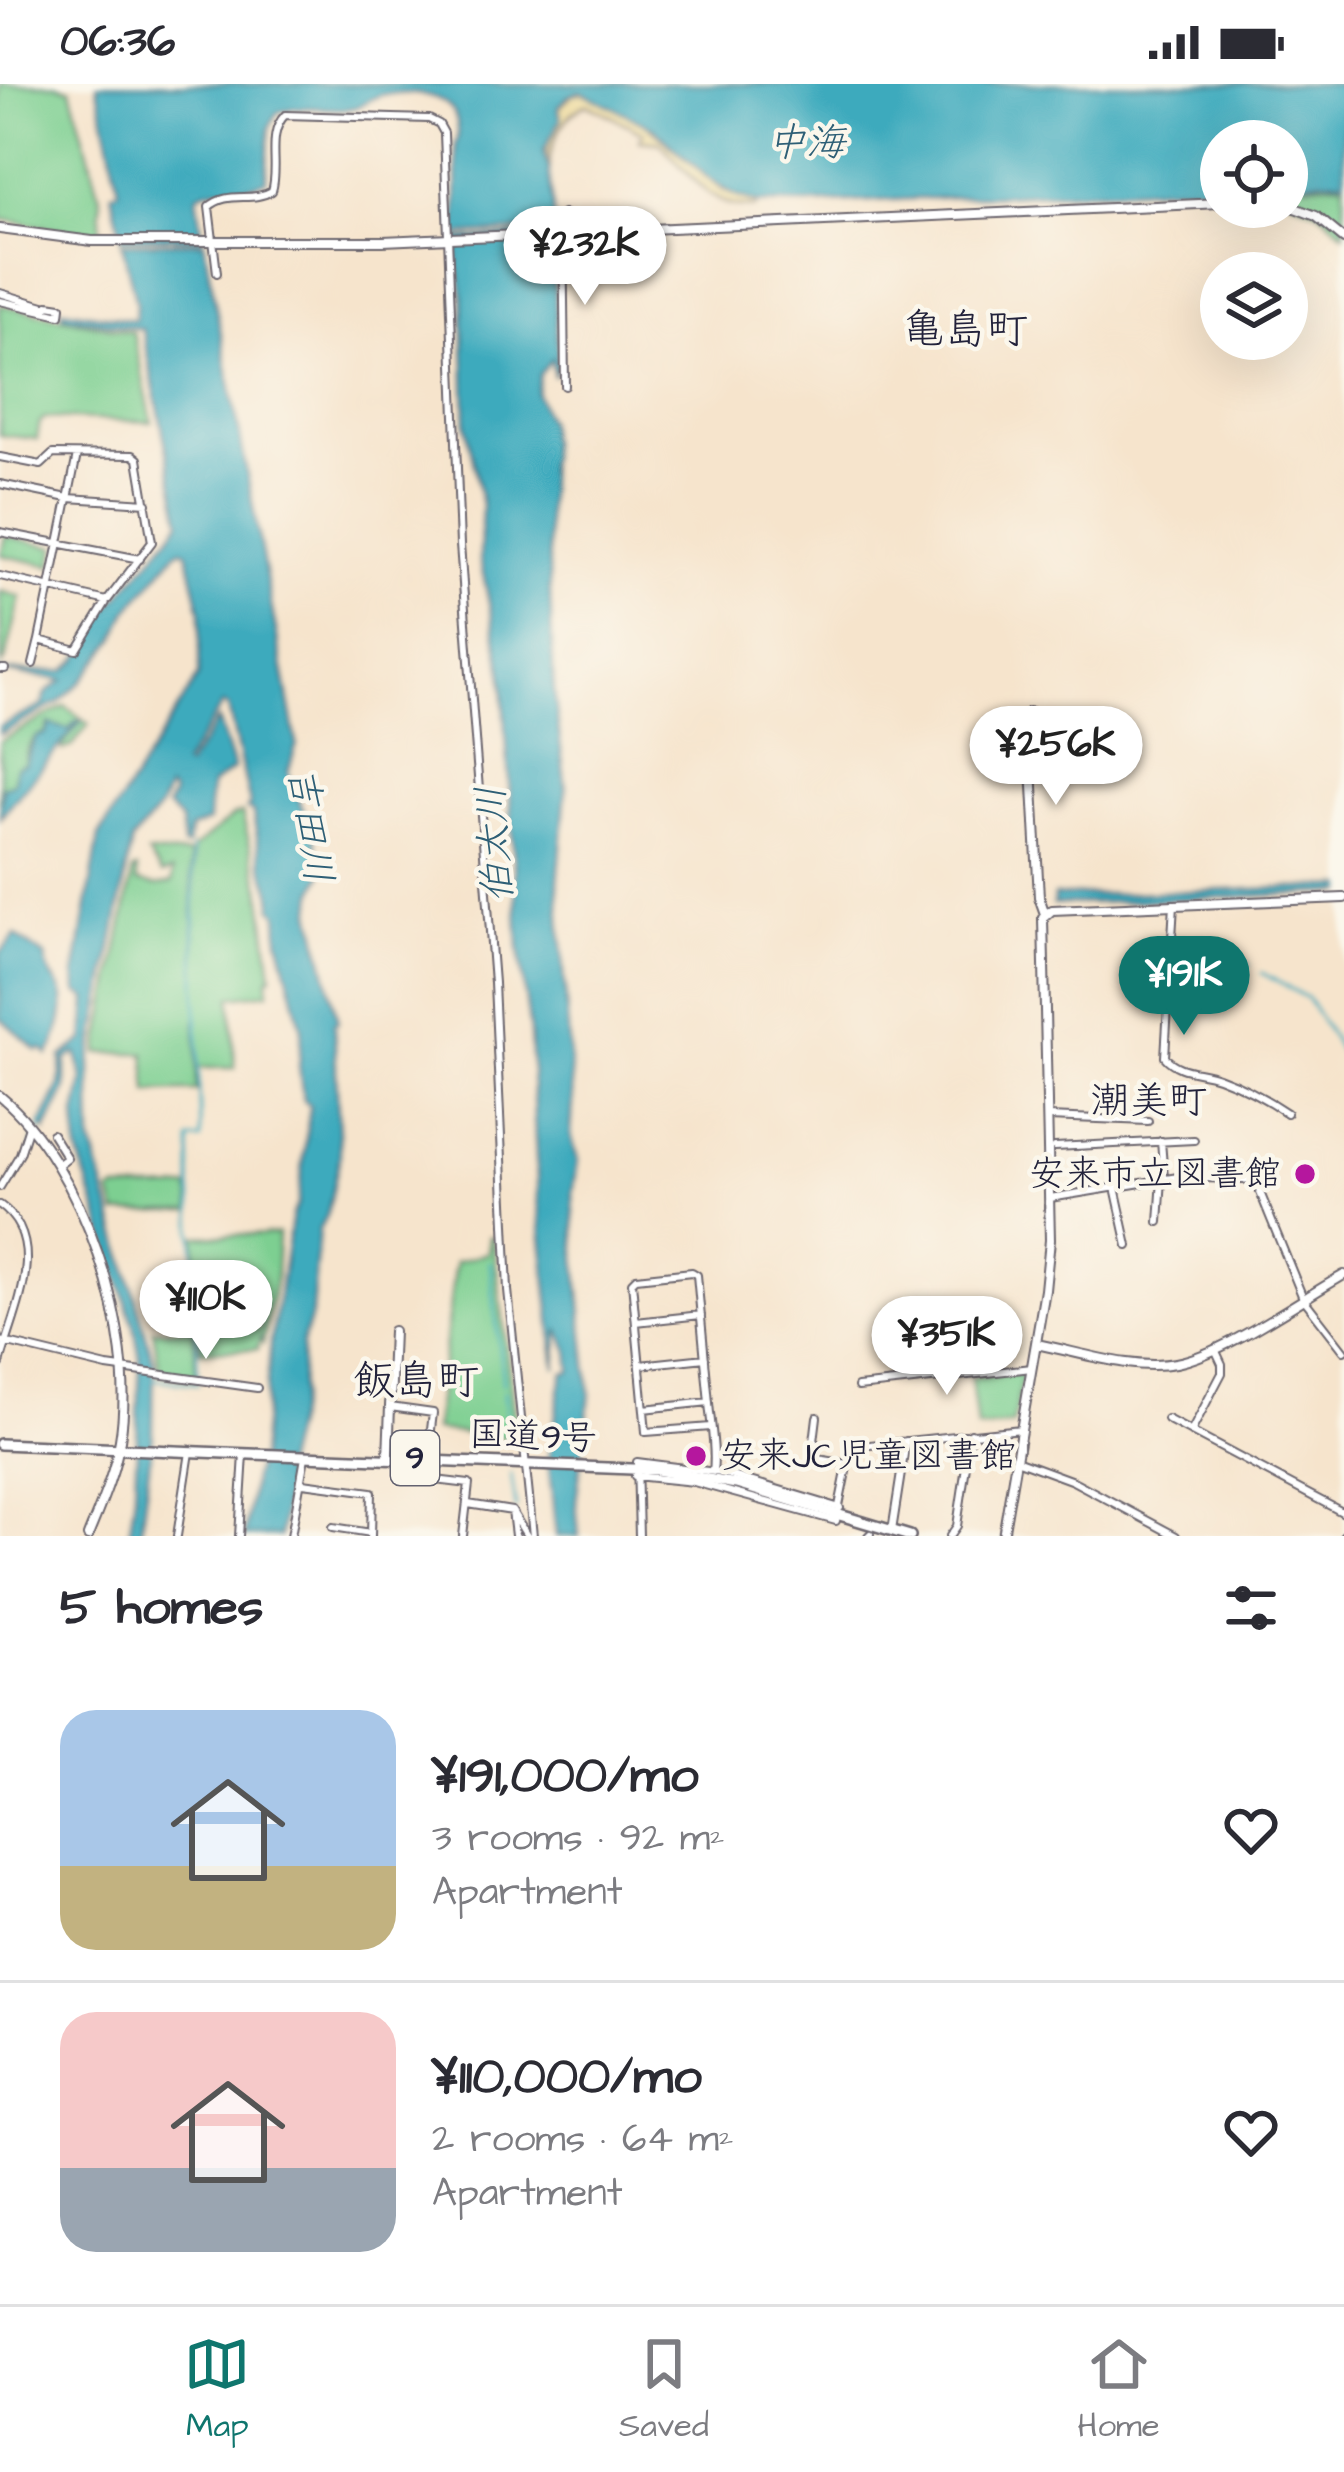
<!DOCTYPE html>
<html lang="en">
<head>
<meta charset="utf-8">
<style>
  :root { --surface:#fff; --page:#f2f2f3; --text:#2b2b33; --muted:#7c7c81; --line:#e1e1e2; --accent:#0f766e }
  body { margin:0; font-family:"Architects Daughter","Klee One",sans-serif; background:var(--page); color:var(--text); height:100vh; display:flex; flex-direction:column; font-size:45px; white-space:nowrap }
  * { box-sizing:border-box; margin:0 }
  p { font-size:39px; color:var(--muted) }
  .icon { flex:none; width:66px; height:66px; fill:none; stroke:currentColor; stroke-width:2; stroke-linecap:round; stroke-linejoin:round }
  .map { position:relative; height:1452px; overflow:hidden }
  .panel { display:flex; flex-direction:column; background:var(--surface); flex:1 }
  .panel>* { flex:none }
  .buttons { position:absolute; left:1200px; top:36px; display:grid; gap:24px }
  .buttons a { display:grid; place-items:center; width:108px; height:108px; border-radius:50%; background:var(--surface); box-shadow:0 12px 48px #0002; font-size:60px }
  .price { position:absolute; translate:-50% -102px; padding:0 27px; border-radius:42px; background:#fff; color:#222; font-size:39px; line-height:78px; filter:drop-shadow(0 3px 6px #0008) }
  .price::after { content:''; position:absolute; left:50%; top:72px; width:36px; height:27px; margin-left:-18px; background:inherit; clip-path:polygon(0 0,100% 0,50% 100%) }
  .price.on { background:var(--accent); color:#fff }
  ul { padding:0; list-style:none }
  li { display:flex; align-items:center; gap:36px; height:300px; padding:0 60px }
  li+li { border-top:3px solid var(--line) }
  li span { display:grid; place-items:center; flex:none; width:336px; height:240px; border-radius:36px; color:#555 }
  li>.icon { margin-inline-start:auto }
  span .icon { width:144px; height:144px; fill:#fffc; stroke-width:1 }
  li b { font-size:51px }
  h2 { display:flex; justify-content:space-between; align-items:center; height:144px; padding:0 60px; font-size:51px }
  .status { display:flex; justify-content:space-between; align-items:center; height:84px; padding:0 60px; background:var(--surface); direction:ltr }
  .status svg { height:33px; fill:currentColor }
  .tab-bar { display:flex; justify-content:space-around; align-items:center; height:168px; border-top:3px solid var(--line); background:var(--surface); font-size:33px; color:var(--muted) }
  .tab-bar a { display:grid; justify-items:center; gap:6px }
  .tab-bar .on { color:var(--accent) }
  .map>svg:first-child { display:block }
  .green { fill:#7dcf91; stroke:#507866; stroke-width:3 }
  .sand { fill:#eeda9e; stroke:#887e6c; stroke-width:3 }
  .water { fill:#3daabd; stroke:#30667c; stroke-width:3 }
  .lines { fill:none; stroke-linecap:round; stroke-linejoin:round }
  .stream { stroke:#3daabd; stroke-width:3 }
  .minor-casing { stroke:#6c666e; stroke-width:10 }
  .tertiary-casing { stroke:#6c666e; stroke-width:12 }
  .trunk-casing { stroke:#6c666e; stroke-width:14 }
  .minor { stroke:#fff; stroke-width:6 }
  .tertiary { stroke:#fff; stroke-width:8 }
  .trunk { stroke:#fff; stroke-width:9 }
  .poi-dot { fill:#b5179e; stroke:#fbf7ec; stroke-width:4.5 }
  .labels { text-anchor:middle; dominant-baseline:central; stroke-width:9; stroke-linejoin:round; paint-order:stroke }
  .shield { fill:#fbf7ec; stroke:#636270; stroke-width:3 }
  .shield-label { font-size:33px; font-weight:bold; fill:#22223b }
  .poi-label { font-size:36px; fill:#22223b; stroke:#fbf7ec; text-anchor:end }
  .street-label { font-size:36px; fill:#22223b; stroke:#fbf7ec }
  .water-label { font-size:39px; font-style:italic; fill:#2e5f76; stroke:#fbf7ec }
  .neighbourhood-label { font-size:39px; fill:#22223b; stroke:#fbf7ec }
  .quarter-label { font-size:42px; fill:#22223b; stroke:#fbf7ec }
</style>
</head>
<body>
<div class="status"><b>06:36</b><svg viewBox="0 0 49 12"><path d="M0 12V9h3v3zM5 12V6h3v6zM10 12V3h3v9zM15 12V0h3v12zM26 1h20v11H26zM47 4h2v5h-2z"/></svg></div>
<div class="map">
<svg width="1344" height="1452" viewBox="0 0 1344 1452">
  <rect width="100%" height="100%" fill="#fbf7ec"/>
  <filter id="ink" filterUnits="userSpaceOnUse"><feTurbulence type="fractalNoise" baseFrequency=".00833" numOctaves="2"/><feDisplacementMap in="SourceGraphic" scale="24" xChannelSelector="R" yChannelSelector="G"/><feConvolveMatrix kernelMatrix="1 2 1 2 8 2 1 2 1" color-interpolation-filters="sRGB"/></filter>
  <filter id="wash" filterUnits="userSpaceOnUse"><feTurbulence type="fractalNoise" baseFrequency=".004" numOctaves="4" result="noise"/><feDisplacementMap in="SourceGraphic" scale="48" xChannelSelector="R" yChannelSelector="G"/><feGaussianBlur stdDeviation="2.7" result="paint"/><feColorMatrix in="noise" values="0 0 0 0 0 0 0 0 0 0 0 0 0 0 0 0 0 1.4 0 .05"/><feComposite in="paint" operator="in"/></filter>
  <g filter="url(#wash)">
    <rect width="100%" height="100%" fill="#f6e4cc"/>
    <!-- green -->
    <path class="green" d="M 0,0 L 56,0 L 71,5 L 101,116 L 100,148 L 68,147 L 0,135 Z
      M 1344,98 L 1344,149 L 1319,127 L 1287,114 L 1287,101 Z
      M 0,221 L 133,248 L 152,338 L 45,334 L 40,338 L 37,355 L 0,351 Z
      M 5,452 L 56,463 L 52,482 L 1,471 Z
      M 0,507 L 21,513 L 6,575 L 2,581 Z
      M 65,622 L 89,640 L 72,662 L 63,666 L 62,662 L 81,637 L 75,638 L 69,646 L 48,641 L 46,650 C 32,651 25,667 25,679 L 16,684 L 14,699 L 3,703 L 0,718 L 0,657 Z
      M 242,729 L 261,805 L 272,892 L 268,894 L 269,908 L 231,913 L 235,984 L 199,984 L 196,935 L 197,1007 L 148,1008 L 145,969 L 98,969 L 133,786 L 137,785 L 137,798 L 157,802 L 172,799 L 173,787 L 162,790 L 148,770 L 190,770 L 196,888 L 193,765 L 234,731 Z
      M 190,1104 L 191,1127 L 117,1130 L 111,1109 L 114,1106 Z
      M 278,1150 L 276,1192 L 263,1259 L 260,1253 L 258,1265 L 200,1267 L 200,1245 L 260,1245 L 263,1220 L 197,1221 L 195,1152 Z
      M 489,1153 L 493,1153 L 517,1355 L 434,1346 L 455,1178 L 488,1169 Z
      M 194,1245 L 196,1295 L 160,1288 L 153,1246 Z
      M 1023,1289 L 1013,1341 L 977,1345 L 971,1294 Z"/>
    <!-- sand -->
    <path class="sand" d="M 574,9 L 587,9 L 644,38 L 724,107 L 755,119 L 756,123 C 710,129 686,84 659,58 L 639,56 L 643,49 L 587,20 C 565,28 547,63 550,85 C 539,66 552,53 561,35 L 559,24 Z"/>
    <!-- water -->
    <path class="water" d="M 97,0 L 1344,0 L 1344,95 L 1287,98 L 1287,57 L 1221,57 L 1221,101 L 807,120 L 757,119 L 735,112 L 709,95 L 654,44 L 580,7 L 568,12 L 558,23 L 561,35 L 543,68 L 549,85 L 555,145 L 456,151 C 457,122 458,95 456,67 C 455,50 458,66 458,48 C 458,7 416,9 387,10 C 375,10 364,22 353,24 C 328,28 301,18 277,29 L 270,42 L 266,96 C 243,108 218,98 197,111 L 203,154 L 122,154 L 111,109 L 119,106 Z
      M 556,149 L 548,172 L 555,204 L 558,282 L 554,293 L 552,275 L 540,290 L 537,310 L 548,339 L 549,359 L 547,433 L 554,607 L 566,705 L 558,800 L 573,1019 L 571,1051 L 578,1076 L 573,1110 L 576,1167 L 590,1310 L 576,1418 L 579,1452 L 556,1452 L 548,1375 L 563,1289 L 571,1287 L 569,1267 L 559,1245 L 556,1284 L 538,1115 L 530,949 L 519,863 L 502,583 L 480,475 L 482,421 L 466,341 L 463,212 L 455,156 Z
      M 204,158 L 297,660 L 288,688 L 304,728 L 312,738 L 322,792 L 314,809 L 312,827 L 338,938 L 334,939 L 340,1072 L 327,1132 L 319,1145 L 312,1229 L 302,1259 L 300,1313 L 283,1383 L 285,1405 L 280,1452 L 244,1452 L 253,1393 L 260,1372 L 271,1257 L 292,1131 L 298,1120 L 310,1022 L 303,1016 L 299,982 L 302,945 L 279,855 L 278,830 L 272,824 C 275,806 264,793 261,776 C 259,761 255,744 253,728 L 247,725 L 250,720 L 228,623 L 223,620 L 183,681 L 186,683 L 218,636 L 234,685 L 211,701 L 208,738 L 190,745 L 188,762 L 183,762 L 181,737 L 167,723 L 173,710 L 168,705 L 159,725 L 132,757 L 91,976 L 92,1059 L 154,1279 L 153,1352 L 140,1452 L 129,1452 L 135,1409 L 140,1275 L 134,1242 L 78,1068 L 76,1031 L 83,996 L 77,969 L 66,976 L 66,1006 L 46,1047 L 41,1040 L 60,1001 L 62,973 L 84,956 L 87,915 L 77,908 L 75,891 L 99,752 L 199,591 L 201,528 L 187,467 L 181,465 L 175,470 L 127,528 L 116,554 L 81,598 L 58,619 L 0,650 L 0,642 L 43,621 L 46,609 L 63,596 L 0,588 L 64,587 C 88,572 92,547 108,526 C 131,495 160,468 181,436 L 142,245 L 63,231 L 62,225 L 135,236 L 136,219 L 122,159 Z
      M 81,637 L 0,734 L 3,703 L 14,699 L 16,683 L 25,679 L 36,653 L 46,650 L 50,640 L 69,646 L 75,638 Z
      M 1344,802 L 1344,808 L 1053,821 L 1054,812 Z
      M 15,851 L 45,872 C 48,891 53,891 61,906 C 68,922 58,958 48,971 L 42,964 L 38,967 L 0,934 L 0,869 Z"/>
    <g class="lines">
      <!-- stream -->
      <path class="stream" d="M 192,765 L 201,1056 L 190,1056 L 198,1295
        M 1183,853 L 1185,857 L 1201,853 L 1249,881
        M 1262,889 L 1307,914 L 1344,973
        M 31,1063 L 43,1039
        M 490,1178 L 503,1300
        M 153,1295 L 198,1300
        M 504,1308 L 509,1359
        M 511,1390 L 516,1424"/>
    </g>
  </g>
  <g filter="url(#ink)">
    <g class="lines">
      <!-- minor casing -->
      <g class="minor-casing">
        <path id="minor" d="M 563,130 L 565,302
          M 217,189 L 209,123 C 227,106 252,119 272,107 C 280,82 266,51 285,31 L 429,35 L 439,40 L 444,49 L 460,461 L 494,899 L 508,1206 L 533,1452
          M 0,209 L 47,223
          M 0,217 L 60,231 L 61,223 L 48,221
          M 0,373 L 41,381 L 53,370 L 133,371 L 138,375 L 152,458 L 107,517 L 77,566 L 39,556 L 77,371
          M 0,400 L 68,414 L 147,419
          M 0,448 L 140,475
          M 0,492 L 107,517
          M 33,580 L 39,556
          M 0,585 L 5,585
          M 1174,820 L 1165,973 C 1179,989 1199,986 1218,993 C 1243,1002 1265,1014 1287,1029
          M 1048,1033 L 1148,1037
          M 52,1050 L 67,1074 L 59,1080
          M 1161,1057 L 1164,1094
          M 1055,1063 L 1194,1056
          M 0,1103 L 20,1070 L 29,1042
          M 1115,1103 L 1128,1162
          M 1050,1114 L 1178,1093 L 1255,1096 L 1303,1214 L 1344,1267
          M 0,1121 C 52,1158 12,1231 0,1280
          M 1159,1138 L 1162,1095
          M 636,1238 L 701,1231
          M 0,1257 L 107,1283 L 257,1304
          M 640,1281 L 705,1274
          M 858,1303 L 1032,1284
          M 390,1323 L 433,1329 L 429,1362
          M 644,1325 L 709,1318
          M 817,1333 L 812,1374 L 848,1380
          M 1167,1335 L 1344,1429
          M 711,1343 L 646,1348 L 632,1198 L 636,1194 L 692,1188 L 697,1191 C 701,1234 705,1277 709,1319 C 711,1342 716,1366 713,1388
          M 1191,1348 L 1222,1289 L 1222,1280 L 1215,1265
          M 1016,1376 L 1073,1397 L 1176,1452
          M 426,1384 L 427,1395 L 469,1400 L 463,1452
          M 635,1392 L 694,1398 L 836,1437 L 851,1363 L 1021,1345
          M 303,1399 L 372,1408 L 371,1452
          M 468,1420 L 512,1427 L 527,1452
          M 512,1427 L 515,1452
          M 333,1443 L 371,1449
          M 892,1447 L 906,1357
          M 177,1452 L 190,1368
          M 239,1452 L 244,1370
          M 291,1452 L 305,1373
          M 639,1452 L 637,1378 L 723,1389 L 840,1424
          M 868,1452 L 870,1450
          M 950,1452 L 957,1442 L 971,1349
          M 1343,1452 L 1344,1451"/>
      </g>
      <!-- tertiary casing -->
      <g class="tertiary-casing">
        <path id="tertiary" d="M 1287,121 L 1316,132 L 1344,155
          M 0,145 L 92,157 L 383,157 L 1221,119
          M 1029,628 L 1039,813 L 1045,830
          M 0,1012 C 84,1082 138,1250 120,1356 C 115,1388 100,1422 88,1452
          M 1036,1260 C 1079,1268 1132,1287 1176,1279 C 1225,1270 1299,1216 1344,1191
          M 388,1373 L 393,1247
          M 1003,1452 L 1045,1206 L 1050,1156 L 1043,834 L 1052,826 L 1344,814"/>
      </g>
      <!-- trunk casing -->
      <g class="trunk-casing">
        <path id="trunk" d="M 0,1360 L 657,1386 L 736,1400 L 910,1452"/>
      </g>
      <!-- minor -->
      <use href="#minor" class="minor"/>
      <!-- tertiary -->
      <use href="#tertiary" class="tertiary"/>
      <!-- trunk -->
      <use href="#trunk" class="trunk"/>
    </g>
  </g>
  <!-- markers -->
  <g class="poi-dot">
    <circle cx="1305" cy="1090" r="12"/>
    <circle cx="696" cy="1372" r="12"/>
  </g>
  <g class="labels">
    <!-- shield labels -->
    <rect class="shield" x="391" y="1347" width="48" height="54" rx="9"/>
    <g class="shield-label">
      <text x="415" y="1374">9</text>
    </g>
    <!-- poi labels -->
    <g class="poi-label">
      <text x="1281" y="1090">安来市立図書館</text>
      <text x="720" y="1372" text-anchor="start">安来JC児童図書館</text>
    </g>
    <!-- street labels -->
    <g class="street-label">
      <text transform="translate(533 1353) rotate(2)">国道9号</text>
    </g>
    <!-- water labels -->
    <g class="water-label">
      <text x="806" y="60">中海</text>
      <text transform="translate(309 741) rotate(81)">吉田川</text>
      <text transform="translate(496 760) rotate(-94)">伯太川</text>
    </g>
    <!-- neighbourhood labels -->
    <g class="neighbourhood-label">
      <text x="1149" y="1018">潮美町</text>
    </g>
    <!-- quarter labels -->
    <g class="quarter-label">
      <text x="965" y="247">亀島町</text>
      <text x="416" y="1298">飯島町</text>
    </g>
  </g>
</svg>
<div class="buttons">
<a><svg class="icon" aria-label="locate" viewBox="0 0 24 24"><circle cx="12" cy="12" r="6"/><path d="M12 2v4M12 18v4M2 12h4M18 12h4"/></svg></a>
<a><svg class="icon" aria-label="layers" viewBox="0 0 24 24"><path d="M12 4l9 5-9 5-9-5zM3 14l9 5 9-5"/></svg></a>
</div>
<b class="price" style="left:585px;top:224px">¥232K</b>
<b class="price" style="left:1056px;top:724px">¥256K</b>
<b class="price on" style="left:1184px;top:954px">¥191K</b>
<b class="price" style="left:206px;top:1278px">¥110K</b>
<b class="price" style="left:947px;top:1314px">¥351K</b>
</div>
<section class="panel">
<h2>5 homes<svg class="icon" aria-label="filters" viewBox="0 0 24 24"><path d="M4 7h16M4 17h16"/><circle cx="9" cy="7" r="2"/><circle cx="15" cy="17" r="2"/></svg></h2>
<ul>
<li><span style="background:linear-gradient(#a9c7e8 65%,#c2b280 0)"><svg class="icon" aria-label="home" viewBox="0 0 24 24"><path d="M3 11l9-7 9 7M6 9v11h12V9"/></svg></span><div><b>¥191,000/mo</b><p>3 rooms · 92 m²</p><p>Apartment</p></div><svg class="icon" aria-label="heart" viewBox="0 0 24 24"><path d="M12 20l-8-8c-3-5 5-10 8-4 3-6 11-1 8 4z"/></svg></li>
<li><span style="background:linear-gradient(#f6c9c9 65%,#9aa5b1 0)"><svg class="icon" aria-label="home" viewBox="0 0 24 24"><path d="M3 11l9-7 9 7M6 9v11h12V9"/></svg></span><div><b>¥110,000/mo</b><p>2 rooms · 64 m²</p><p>Apartment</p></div><svg class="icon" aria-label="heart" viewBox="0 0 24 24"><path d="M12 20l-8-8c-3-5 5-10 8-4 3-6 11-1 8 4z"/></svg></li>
</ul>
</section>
<nav class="tab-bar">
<a class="on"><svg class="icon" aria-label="map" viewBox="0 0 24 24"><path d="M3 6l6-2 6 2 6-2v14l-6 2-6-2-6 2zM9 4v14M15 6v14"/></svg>Map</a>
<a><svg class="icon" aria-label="saved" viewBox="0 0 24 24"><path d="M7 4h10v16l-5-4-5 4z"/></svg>Saved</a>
<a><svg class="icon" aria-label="home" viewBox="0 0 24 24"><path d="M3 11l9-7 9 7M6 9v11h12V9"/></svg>Home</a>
</nav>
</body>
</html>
